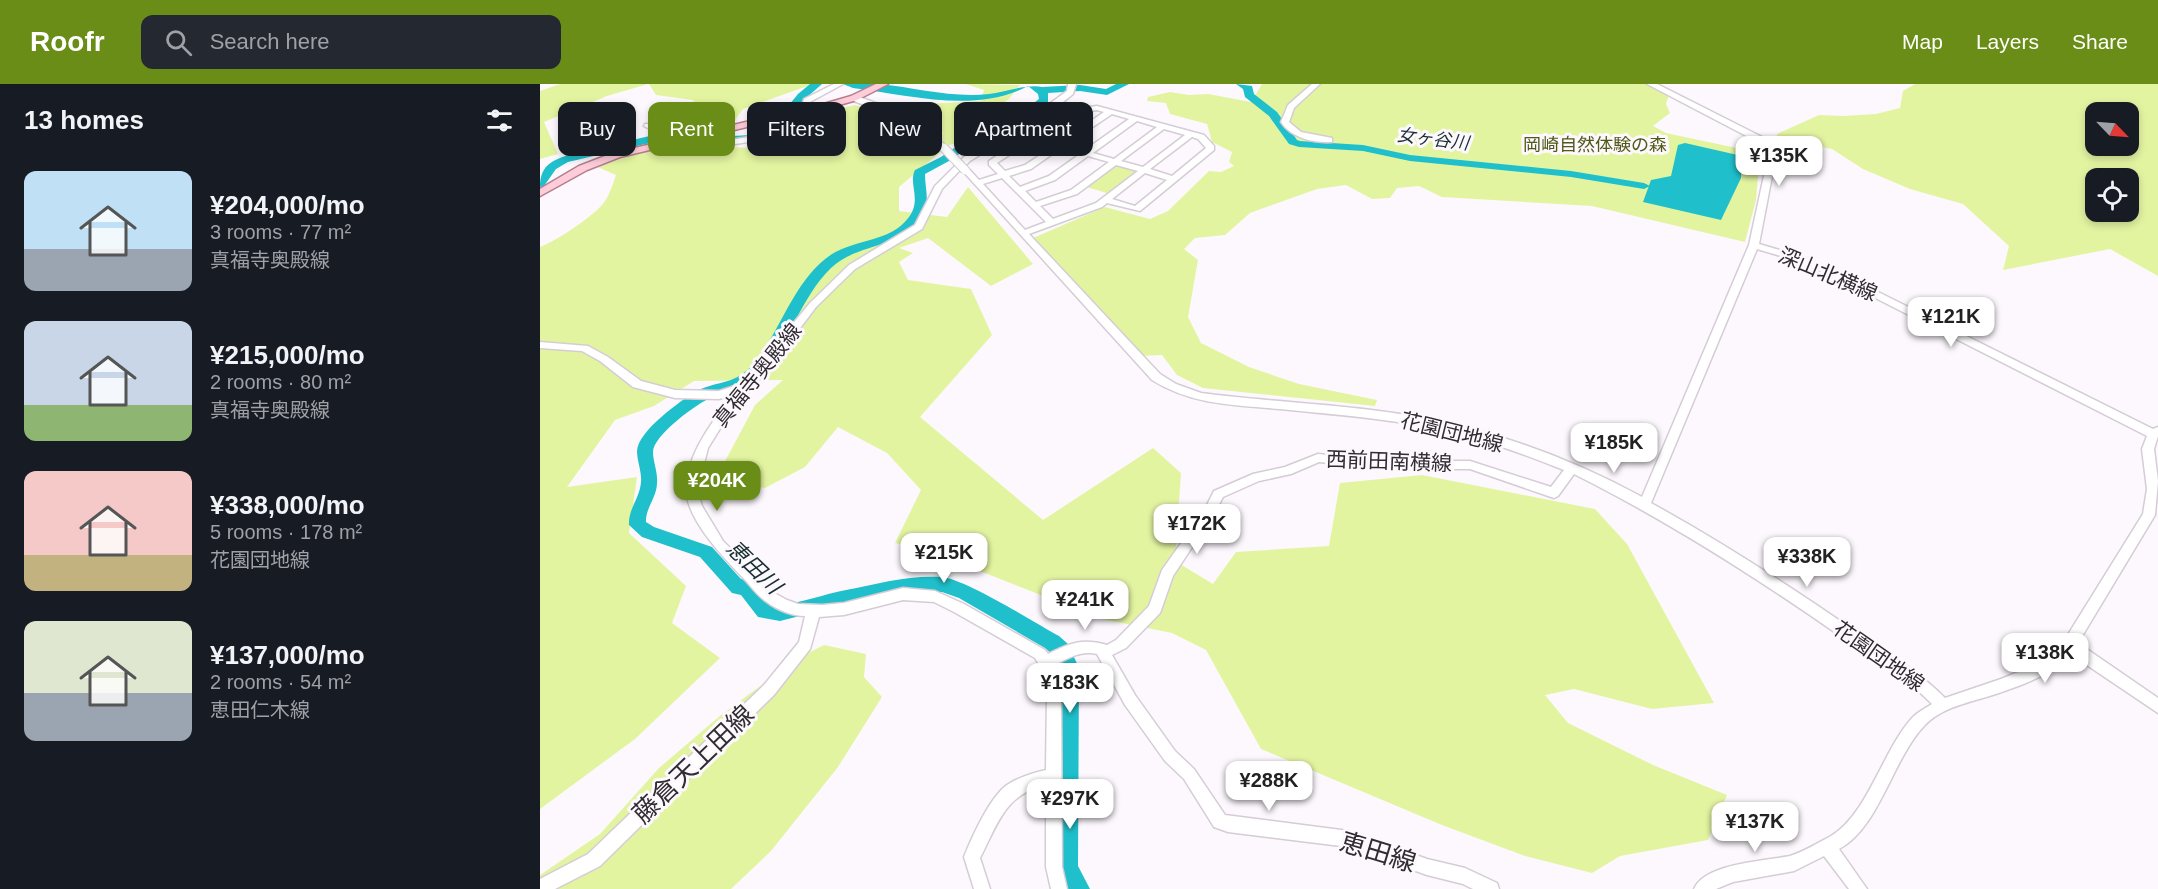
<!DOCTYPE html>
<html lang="en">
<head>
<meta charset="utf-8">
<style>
  :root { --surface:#171b24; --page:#242831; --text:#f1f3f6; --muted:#9ea1a6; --accent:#698d16 }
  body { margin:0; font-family:Helvetica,"Noto Sans JP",sans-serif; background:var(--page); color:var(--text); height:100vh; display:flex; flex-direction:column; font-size:22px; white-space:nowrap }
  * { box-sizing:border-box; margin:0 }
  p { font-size:20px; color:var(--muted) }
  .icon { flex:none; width:33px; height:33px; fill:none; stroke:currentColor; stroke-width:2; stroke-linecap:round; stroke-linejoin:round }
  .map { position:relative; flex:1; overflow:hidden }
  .drawer { display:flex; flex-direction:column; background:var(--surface); width:540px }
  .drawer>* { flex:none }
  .hud { position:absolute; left:18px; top:18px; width:570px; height:54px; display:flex; gap:12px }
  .needle { width:39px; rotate:115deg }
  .fabs { position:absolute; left:1545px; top:18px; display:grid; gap:12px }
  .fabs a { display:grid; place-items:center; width:54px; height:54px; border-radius:12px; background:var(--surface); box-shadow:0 3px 9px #0003; font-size:30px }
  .price { position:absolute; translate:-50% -51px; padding:0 14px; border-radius:12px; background:#fff; color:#222; font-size:20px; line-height:39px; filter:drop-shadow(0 2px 3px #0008) }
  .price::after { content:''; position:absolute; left:50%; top:36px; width:18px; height:14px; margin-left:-9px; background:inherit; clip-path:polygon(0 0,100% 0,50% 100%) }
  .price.selected { background:var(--accent); color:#fff }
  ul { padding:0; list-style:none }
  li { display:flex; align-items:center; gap:18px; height:150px; padding:0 24px }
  li span { display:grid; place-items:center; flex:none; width:168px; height:120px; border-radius:12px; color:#555 }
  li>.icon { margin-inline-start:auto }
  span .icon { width:72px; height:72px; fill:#fffc; stroke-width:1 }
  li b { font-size:26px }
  h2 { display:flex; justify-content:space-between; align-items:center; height:72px; padding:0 24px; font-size:26px }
  .tag { padding:0 21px; border-radius:12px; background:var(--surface); box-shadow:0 3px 9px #0003; font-size:21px; line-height:54px }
  .tag.selected { background:var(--accent); color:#fff }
  header { display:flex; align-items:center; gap:36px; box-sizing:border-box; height:84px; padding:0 30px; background:var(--accent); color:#fff }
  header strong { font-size:28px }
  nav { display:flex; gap:33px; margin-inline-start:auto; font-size:21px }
  .search { width:420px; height:54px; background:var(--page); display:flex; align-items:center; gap:15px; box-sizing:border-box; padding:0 21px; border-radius:12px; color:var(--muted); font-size:22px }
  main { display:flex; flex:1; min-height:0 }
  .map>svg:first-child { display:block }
  .green { fill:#e3f4a1; fill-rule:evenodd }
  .water { fill:#1fc0cb }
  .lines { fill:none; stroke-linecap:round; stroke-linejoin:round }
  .river { fill:#1fc0cb; fill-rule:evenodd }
  .minor-casing { stroke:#d5ccd6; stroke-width:3 }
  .major-casing { stroke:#b67f8d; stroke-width:3 }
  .minor { fill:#fff; fill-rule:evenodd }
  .major { fill:#fecdd9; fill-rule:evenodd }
  .minor-bridge-casing { stroke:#d5ccd6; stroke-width:10; stroke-linecap:butt }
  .minor-bridge { stroke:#fff; stroke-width:8 }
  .labels { text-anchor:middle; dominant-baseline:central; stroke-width:6; stroke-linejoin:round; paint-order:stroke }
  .far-water-label { font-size:18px; font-style:italic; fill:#172f31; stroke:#fdf8fe }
  .far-park-label { font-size:18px; fill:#505a17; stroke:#fdf8fe }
  .street-label { font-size:21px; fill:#302d31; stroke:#fdf8fe }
  .water-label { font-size:22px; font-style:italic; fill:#172f31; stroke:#fdf8fe }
  .near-street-label { font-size:26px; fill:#302d31; stroke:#fdf8fe }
</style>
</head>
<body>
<header>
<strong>Roofr</strong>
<div class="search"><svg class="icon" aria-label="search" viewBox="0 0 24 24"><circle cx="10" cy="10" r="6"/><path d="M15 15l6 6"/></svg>Search here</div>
<nav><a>Map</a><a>Layers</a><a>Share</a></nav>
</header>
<main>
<section class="drawer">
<h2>13 homes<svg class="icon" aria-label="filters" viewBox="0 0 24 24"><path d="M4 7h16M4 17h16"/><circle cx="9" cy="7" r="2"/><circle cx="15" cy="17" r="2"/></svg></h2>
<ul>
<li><span style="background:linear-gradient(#bfe0f5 65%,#9aa5b1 0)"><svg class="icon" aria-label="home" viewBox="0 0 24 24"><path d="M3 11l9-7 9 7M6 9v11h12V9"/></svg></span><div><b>¥204,000/mo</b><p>3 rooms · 77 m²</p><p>真福寺奥殿線</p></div></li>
<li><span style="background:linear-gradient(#c9d6e8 70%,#8fb573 0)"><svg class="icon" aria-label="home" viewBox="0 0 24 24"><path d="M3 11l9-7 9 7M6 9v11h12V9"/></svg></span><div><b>¥215,000/mo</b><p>2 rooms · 80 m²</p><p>真福寺奥殿線</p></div></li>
<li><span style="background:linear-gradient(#f6c9c9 70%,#c2b280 0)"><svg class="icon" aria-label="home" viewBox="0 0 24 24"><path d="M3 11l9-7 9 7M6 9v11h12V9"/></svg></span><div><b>¥338,000/mo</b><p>5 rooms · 178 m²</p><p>花園団地線</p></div></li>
<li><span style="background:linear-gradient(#dfe7d0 60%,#9aa5b1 0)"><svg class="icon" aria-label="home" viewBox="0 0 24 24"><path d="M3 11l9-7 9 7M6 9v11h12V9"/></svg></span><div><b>¥137,000/mo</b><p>2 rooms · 54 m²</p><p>恵田仁木線</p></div></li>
</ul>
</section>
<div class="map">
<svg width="1618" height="805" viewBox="0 0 1618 805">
  <rect width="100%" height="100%" fill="#fdf8fe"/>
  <!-- green -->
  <path class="green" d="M 20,0 L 108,0 L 67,12 L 4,38 L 18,70 L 0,75 L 0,7 Z
    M 109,0 L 273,0 L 203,25 L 192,40 L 179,44 L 145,38 L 143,35 L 161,29 L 153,16 L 116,11 Z
    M 426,0 L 480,1 L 469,15 L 438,36 L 438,45 L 427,56 L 409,61 L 359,103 L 359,127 L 407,133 L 428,103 L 493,180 L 451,202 L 388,154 L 359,164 L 373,169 L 359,178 L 368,196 L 431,205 L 452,251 L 380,333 L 503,436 L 613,364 L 641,389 L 635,477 L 673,500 L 696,468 L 789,462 L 800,399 L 882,391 L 1055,425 L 1087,460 L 1174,619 L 1112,625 L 1034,605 L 1005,611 L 1028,639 L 1113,681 L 1187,711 L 1168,756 L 1080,772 L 1052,789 L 985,772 L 902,741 L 721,665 L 666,566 L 632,549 L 562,535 L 394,469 L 355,459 L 381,406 L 347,369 L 298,343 L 265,383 L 225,404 L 175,396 L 215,321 L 243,296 L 154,297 L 114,322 L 75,336 L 27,403 L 97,393 L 89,449 L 146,502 L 132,539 L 180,574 L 95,655 L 0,725 L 0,163 C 15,158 57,130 65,117 C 70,110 73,99 76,91 L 51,80 L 96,67 L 158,62 L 216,64 L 242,57 L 243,49 L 273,31 L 315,21 L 335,27 L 337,41 L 376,54 L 403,50 L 396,35 L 375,27 L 386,20 L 441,17 L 444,6 Z
    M 722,0 L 1107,0 L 1129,11 L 1126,20 L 1130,29 L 1113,42 L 1126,49 L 1220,69 L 1216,116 L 1205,158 L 1052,122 L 902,113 L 879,102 L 857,104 L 850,114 L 832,115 L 806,101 L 777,105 L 710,129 L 685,151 L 655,154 L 644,165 L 658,176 L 648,233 L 661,259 L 709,283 L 759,300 L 837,316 L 835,322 L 663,304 L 637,291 L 622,271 L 601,272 L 493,154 L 565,123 L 610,135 L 628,127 L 669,87 L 681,88 L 694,82 L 689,78 L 692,68 L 672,58 L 667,40 L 630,30 L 626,19 L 607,17 L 608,13 L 630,8 L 649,11 L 668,10 L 711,18 Z
    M 1375,0 L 1618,0 L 1618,192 L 1570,165 L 1463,186 L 1469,162 L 1423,120 L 1370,105 L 1323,85 L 1292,65 L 1268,60 L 1237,63 L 1237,50 L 1279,31 L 1303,32 L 1336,30 L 1360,24 L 1363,7 ZM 1556,28 L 1588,28 L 1588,62 L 1556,62 ZM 1556,94 L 1588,94 L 1588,128 L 1556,128 Z
    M 574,79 L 601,87 L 570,110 L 543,102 Z
    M 284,561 L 326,570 L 324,593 L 342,613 L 298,683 L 231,767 L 191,805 L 0,805 L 0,791 L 60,750 L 119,684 L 181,631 L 258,574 Z"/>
  <!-- water -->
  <path class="water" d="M 1145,59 L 1202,72 L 1201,94 L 1181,136 L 1103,118 L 1111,96 L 1131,92 L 1138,61 Z"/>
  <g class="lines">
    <!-- river -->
    <path class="river" d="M 270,0 L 282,0 L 266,14 L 243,42 L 228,52 L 217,56 L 192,59 L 131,54 L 28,78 L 16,85 L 4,102 L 0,103 C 0,83 10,77 28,71 L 131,47 L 192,52 L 211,51 L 235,38 L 258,10 Z
      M 303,0 C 315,0 328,0 340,0 C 377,4 411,14 449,10 C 465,8 487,0 502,3 L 540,1 L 566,5 L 576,0 L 589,0 L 567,11 L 540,7 L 508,9 L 508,18 L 487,34 L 446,52 L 409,77 L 385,90 C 385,106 391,119 381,134 C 360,165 317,159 291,184 C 259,215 249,263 218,294 C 204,307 188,306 172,313 C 158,319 113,351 113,368 C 113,378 118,388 117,399 C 117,413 105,425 106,438 L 114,443 L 172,463 L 201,495 L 210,496 L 230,520 C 254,523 282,510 306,506 C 337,500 369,491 401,493 C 424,494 495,539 519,552 L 528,560 L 539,584 L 538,782 L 550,805 L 526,805 L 516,785 L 519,584 L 514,572 L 505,564 L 419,514 L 402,508 L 360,511 L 291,524 L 240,537 L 218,533 L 201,511 L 192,509 L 160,473 L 102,453 L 89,441 C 88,425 100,414 101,398 C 102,388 97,377 97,367 C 98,347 141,316 157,307 C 179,296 196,301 213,280 C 242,246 253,196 292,170 C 316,155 351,158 369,133 C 382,115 368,100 375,86 L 401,73 L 438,48 L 479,30 L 499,15 L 498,10 L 488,2 C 436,30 369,11 313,4 Z
      M 696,0 L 712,2 L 714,10 L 737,28 L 757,56 L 760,57 L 823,61 L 870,71 L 1031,87 L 1104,99 L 1110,102 L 1104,105 L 1031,93 L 870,77 L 823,67 L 759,63 L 749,60 L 729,32 L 705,13 L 703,5 Z"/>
    <!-- minor casing -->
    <g class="minor-casing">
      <path id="minor" d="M 294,0 L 303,0 L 270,18 L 266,33 C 231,54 206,63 164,61 C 154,61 144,63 138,55 L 142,53 L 147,56 C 196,58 217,56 260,30 L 264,15 Z
        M 528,0 L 536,0 L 533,10 L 518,22 L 430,77 L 423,84 L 428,84 L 439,96 L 458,90 L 449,81 L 449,77 L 525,26 L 557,22 L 664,51 L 674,62 L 674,66 L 600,127 L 567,119 L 562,123 L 489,150 L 620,290 L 636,300 L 661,309 C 737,319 813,320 888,335 C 962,349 1036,377 1102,413 L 1209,161 L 1225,87 L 1224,66 L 1216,57 L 1107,0 L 1117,0 L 1222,53 L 1232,66 L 1233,87 L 1219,160 L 1260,172 L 1302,190 L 1613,345 L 1618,343 L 1618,352 L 1614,365 L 1618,397 L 1615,431 L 1538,559 L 1618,614 L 1618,629 L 1529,569 C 1522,576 1514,584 1505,590 C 1494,596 1479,602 1467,606 C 1440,617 1404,620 1384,642 C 1352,676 1339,744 1299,765 L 1327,805 L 1309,805 L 1284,772 L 1254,787 L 1193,798 L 1176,805 L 1154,805 C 1165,779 1225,777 1250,772 C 1263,768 1278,759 1291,752 C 1328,730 1343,665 1373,633 C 1378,628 1386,624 1392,620 C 1365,592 1328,571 1296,549 C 1211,490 1126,436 1034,390 L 1018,412 L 1014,414 L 930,385 L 848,385 L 779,378 L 751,390 L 719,397 L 683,413 L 674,430 L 633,492 L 620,529 L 586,564 L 572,571 L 595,611 L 635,667 L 654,685 L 685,731 L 809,747 L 887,775 L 925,784 L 957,799 L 959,805 L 933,805 L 923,800 L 887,791 L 809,763 L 688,748 L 674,743 L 644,695 L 625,677 L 585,621 L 557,570 C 542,566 528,574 515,581 L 518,587 L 521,608 L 522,783 L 527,805 L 511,805 L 506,783 L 506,701 C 465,710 458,739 440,774 L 450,805 L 434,805 L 424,773 C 432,753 450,713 467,701 C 479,693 493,689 506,686 L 507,608 L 504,589 L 495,574 L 414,528 L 394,518 L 363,516 L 304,531 L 279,533 L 270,565 L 234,611 L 60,782 L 15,805 L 0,805 L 0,795 L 48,770 L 224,601 L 259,558 L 265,532 C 253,532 237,526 227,518 C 219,513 213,505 207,498 C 188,478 151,441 147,412 C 142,376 173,335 195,310 L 179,315 L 135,314 L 93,303 L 60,277 L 42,267 L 0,264 L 0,258 L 48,262 L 68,273 L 101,297 L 135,306 L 179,307 L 204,299 L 270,219 L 309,181 L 375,141 L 395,102 L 424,73 L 512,18 L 527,7 ZM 557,26 L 564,28 L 519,59 L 497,52 L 530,30 ZM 572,30 L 589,35 L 545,66 L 526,61 ZM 597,37 L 617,43 L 574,75 L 553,69 ZM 624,45 L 645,51 L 603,83 L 581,77 ZM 652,53 L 658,55 L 666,64 L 632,92 L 610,85 ZM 492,56 L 514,62 L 485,81 L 465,87 L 457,79 ZM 521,64 L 540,70 L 509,92 L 480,103 L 469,92 L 491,85 ZM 548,72 L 569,78 L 531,106 L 496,118 L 485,107 L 515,96 ZM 576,81 L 598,87 L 556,119 L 513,135 L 500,122 L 537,110 ZM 421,85 L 612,296 C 652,321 694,321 740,325 C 779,329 818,332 858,338 C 916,346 969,364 1024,386 L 1011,403 L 930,377 L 848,377 L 778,370 L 745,383 L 713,390 L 674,407 L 665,425 L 622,486 L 609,522 L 576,556 L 567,561 C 542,554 530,559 508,570 L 505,566 L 424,520 L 395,507 L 363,504 L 304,519 L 282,521 L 258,520 L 247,516 L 236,510 L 183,457 L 162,422 L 159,412 L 159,400 L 168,364 L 186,335 L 236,276 L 276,223 L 315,185 L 382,145 L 402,105 ZM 605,89 L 627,96 L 595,122 L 572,115 ZM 462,94 L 506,138 L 485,146 L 443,100 ZM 1217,165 L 1254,176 L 1296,194 L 1607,352 L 1602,365 L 1607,405 L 1603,430 L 1524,557 L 1495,581 L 1461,595 L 1405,614 C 1377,586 1342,565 1309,543 C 1245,499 1180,457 1111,419 Z
        M 772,0 L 780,0 L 754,24 L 749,38 L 761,48 L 792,54 L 792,58 C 774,59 751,54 741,38 L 748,21 Z
        M 311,12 L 317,12 L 378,35 L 408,64 L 401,66 L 372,39 L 311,16 Z
        M 105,40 L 159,41 L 183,46 L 179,48 L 159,45 L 108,44 L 104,42 Z"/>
    </g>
    <!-- major casing -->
    <g class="major-casing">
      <path id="major" d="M 336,0 L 348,0 L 317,16 L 292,23 L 80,73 L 47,86 L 0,112 L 0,105 L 39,82 L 73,69 L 287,19 L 311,12 Z"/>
    </g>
    <!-- minor -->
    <use href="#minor" class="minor"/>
    <!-- major -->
    <use href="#major" class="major"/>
    <!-- minor-bridge casing -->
    <g class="minor-bridge-casing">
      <path id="minor-bridge" d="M 404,64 L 425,86"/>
    </g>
    <!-- minor-bridge -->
    <use href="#minor-bridge" class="minor-bridge"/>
  </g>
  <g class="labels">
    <!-- far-water labels -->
    <g class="far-water-label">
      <text transform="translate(893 55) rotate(7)">女ヶ谷川</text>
    </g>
    <!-- far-park labels -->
    <g class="far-park-label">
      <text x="1055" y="61">岡崎自然体験の森</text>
    </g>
    <!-- street labels -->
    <g class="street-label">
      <text transform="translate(1288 190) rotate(23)">深山北横線</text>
      <text transform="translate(217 291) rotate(-51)">真福寺奥殿線</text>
      <text transform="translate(912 348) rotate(14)">花園団地線</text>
      <text transform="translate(849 377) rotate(2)">西前田南横線</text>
      <text transform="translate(1339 572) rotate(35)">花園団地線</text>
    </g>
    <!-- water labels -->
    <g class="water-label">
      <text transform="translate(214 483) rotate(44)">恵田川</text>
    </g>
    <!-- near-street labels -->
    <g class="near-street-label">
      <text transform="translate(153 680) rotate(-44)">藤倉天上田線</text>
      <text transform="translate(838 768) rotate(17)">恵田線</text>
    </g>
  </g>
</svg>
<div class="fabs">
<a><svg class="needle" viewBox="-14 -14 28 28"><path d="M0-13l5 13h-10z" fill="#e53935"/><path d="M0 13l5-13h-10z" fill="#9ea1a6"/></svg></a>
<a><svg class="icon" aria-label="locate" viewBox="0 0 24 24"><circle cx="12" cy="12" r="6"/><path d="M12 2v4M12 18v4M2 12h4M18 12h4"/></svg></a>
</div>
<b class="price" style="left:1239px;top:103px">¥135K</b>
<b class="price" style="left:1411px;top:264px">¥121K</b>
<b class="price" style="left:1074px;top:390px">¥185K</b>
<b class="price selected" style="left:177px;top:428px">¥204K</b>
<b class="price" style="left:657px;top:471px">¥172K</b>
<b class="price" style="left:404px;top:500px">¥215K</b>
<b class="price" style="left:1267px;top:504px">¥338K</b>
<b class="price" style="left:545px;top:547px">¥241K</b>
<b class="price" style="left:1505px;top:600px">¥138K</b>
<b class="price" style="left:530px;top:630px">¥183K</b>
<b class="price" style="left:729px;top:728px">¥288K</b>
<b class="price" style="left:530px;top:746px">¥297K</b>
<b class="price" style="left:1215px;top:769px">¥137K</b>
<div class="hud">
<a class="tag">Buy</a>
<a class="tag selected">Rent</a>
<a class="tag">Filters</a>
<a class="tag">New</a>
<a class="tag">Apartment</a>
</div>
</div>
</main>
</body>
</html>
